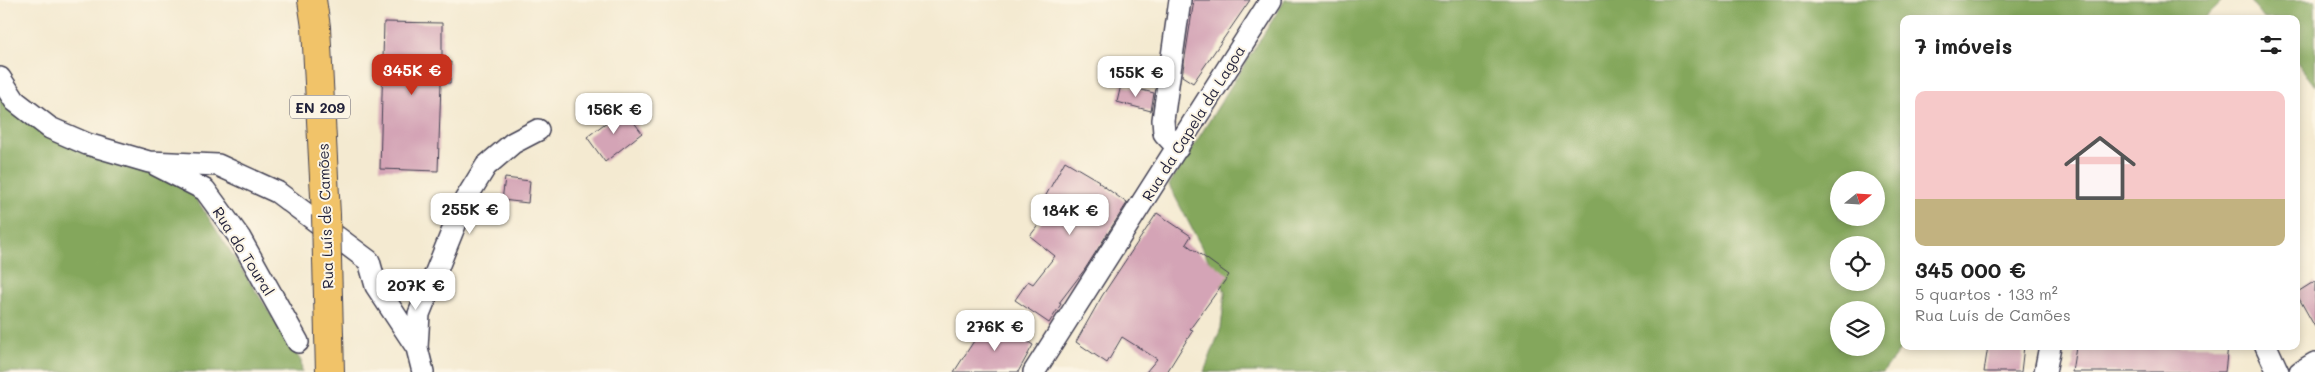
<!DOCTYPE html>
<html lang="pt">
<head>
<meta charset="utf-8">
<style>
  :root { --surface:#fff; --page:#f2f2f2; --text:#222; --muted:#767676; --line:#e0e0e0; --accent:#c8321e }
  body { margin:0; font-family:Mali,sans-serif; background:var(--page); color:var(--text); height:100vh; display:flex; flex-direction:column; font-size:19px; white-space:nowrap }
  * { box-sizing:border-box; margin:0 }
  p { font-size:16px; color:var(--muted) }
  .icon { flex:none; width:28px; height:28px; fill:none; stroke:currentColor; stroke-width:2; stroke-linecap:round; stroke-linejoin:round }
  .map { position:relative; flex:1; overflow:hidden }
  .details { position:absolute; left:1900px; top:15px; width:400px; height:335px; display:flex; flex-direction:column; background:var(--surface); border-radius:10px; box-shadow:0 2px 8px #0003 }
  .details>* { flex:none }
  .needle { width:32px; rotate:72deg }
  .controls { position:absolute; left:1830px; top:171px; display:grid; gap:10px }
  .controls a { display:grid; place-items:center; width:55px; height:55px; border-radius:50%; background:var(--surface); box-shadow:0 2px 8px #0003; font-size:25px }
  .price { position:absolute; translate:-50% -42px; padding:0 11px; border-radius:10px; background:#fff; color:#222; font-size:16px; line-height:32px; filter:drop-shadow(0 1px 2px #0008) }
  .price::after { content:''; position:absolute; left:50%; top:30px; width:15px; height:11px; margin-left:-8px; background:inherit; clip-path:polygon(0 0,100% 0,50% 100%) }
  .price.active { background:var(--accent); color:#fff }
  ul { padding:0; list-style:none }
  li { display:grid; align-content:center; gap:10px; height:265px; padding:0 15px }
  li+li { border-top:1px solid var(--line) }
  li span { display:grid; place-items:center; height:155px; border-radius:10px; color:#555 }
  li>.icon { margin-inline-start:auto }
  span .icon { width:90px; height:90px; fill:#fffc; stroke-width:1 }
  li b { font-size:21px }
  h2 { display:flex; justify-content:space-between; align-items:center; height:60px; padding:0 15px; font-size:21px }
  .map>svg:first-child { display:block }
  .forest { fill:#84a75c; stroke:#53644c; fill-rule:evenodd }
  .building { fill:#d4a4b6 }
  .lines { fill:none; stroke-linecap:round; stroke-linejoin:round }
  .minor-casing { stroke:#424052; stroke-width:24 }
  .primary-casing { stroke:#424052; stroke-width:30 }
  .minor { stroke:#fff; stroke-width:21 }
  .primary { stroke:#f1c369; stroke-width:28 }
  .primary-bridge-casing { stroke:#424052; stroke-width:30; stroke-linecap:butt }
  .primary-bridge { stroke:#f1c369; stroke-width:28 }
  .labels { text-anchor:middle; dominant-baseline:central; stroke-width:4; stroke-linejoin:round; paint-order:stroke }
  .shield { fill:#fcf5e5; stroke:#63616e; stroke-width:1 }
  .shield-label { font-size:14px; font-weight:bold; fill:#22223b }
  .street-label { font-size:15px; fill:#22223b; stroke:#fcf5e5 }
</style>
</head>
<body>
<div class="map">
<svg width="2315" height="372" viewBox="0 0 2315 372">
  <rect width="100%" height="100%" fill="#fcf5e5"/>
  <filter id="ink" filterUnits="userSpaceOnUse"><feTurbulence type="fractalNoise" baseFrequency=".02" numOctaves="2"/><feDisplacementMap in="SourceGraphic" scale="10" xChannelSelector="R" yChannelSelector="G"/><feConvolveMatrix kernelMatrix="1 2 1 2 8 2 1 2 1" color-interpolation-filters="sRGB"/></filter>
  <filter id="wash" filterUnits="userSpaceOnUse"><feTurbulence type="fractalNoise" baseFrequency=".0096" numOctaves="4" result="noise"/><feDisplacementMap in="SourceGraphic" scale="20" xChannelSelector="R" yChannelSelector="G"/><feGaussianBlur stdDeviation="1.12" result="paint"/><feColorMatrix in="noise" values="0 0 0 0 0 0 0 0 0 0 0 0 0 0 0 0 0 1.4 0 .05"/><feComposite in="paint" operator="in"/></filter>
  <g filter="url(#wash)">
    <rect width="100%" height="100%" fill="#f4ead1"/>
    <!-- forest -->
    <path class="forest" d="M 1285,0 L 2223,0 L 2204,19 L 1904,19 L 1904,345 L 1883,372 L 1204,372 L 1221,328 L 1225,292 L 1169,185 ZM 1839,180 L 1876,180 L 1876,218 L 1839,218 ZM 1839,245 L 1876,245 L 1876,282 L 1839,282 ZM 1839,310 L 1876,310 L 1876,348 L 1839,348 Z
      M 2250,0 L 2315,0 L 2315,86 L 2296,61 L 2296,19 L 2264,19 Z
      M 0,84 L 30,122 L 190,189 L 301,361 L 302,372 L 0,372 Z"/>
    <g id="blocks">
      <!-- building -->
      <path class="building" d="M 1194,0 L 1250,0 L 1193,83 L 1182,76 Z
        M 384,22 L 442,23 L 442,62 L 451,62 L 450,83 L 441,83 L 438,171 L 380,169 Z
        M 1121,85 L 1154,93 L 1151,111 L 1117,102 Z
        M 624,109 L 642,133 L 605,162 L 587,137 Z
        M 1065,161 L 1099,181 L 1098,182 L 1127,203 L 1085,269 L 1059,303 L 1061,304 L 1049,323 L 1015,300 L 1028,281 L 1033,284 L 1055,256 L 1030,236 L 1055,203 L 1045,197 Z
        M 505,178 L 530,181 L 528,203 L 502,200 Z
        M 1157,213 L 1191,236 L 1186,244 L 1229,275 L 1190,329 L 1193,330 L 1167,372 L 1146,372 L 1157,359 L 1122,337 L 1107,363 L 1076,342 L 1102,296 Z
        M 2315,281 L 2315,327 L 2296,293 Z
        M 992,320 L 1033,345 L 1018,372 L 954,372 L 981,330 L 984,332 Z
        M 1988,346 L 2024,346 L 2021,372 L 1984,372 Z
        M 2076,346 L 2228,346 L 2225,372 L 2072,372 Z"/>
    </g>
  </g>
  <g filter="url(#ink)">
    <use href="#blocks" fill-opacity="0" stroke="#424052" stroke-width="1"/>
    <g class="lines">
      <!-- minor casing -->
      <g class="minor-casing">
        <path id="minor" d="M 0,78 L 15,101 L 50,128 L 87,144 L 149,162 L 218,165 L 277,192 L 369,261 L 376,286 L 417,348 L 423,372
          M 1178,148 L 1164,133 L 1163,120 L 1180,0
          M 156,165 L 205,190 L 240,238 L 298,342
          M 2266,346 L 2278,372
          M 417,348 L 419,314 L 465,200 L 486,166 L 513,143 L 538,130
          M 1034,372 L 1271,0
          M 2045,372 L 2050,346
          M 2300,372 L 2315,363"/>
      </g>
      <!-- primary casing -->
      <g class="primary-casing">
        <path id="primary" d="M 312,0 L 316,27 L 326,215
          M 327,259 L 330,372"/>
      </g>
      <!-- minor -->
      <use href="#minor" class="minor"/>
      <!-- primary -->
      <use href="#primary" class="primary"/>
      <!-- primary-bridge casing -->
      <g class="primary-bridge-casing">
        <path id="primary-bridge" d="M 326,215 L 327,259"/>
      </g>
      <!-- primary-bridge -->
      <use href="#primary-bridge" class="primary-bridge"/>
    </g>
  </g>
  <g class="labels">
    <!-- shield labels -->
    <rect class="shield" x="290" y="95.5" width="60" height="23" rx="4"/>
    <g class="shield-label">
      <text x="320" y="107">EN 209</text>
    </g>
    <!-- street labels -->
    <g class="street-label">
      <text transform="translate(1193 123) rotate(-58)">Rua da Capela da Lagoa</text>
      <text transform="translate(325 216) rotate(-92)">Rua Luís de Camões</text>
      <text transform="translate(244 251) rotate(58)">Rua do Toural</text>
    </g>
  </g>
</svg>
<div class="controls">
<a><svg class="needle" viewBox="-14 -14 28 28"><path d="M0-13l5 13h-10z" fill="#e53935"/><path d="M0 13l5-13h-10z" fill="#767676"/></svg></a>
<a><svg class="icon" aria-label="locate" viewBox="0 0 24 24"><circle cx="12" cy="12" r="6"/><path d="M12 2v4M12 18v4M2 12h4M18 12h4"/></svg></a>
<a><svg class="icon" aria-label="layers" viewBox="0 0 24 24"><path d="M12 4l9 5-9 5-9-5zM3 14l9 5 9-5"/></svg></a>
</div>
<b class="price active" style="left:412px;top:96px">345K €</b>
<b class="price" style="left:1136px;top:98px">155K €</b>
<b class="price" style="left:614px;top:135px">156K €</b>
<b class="price" style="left:470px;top:235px">255K €</b>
<b class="price" style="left:1070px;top:236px">184K €</b>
<b class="price" style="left:416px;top:311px">207K €</b>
<b class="price" style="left:995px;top:352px">276K €</b>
<section class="details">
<h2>7 imóveis<svg class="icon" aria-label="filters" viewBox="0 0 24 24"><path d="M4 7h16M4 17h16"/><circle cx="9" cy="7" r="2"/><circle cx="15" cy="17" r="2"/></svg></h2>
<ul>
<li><span style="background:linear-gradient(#f6c9c9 70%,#c2b280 0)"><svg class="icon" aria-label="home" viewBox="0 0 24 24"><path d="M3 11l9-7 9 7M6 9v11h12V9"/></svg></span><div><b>345 000 €</b><p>5 quartos · 133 m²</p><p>Rua Luís de Camões</p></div></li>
</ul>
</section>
</div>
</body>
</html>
